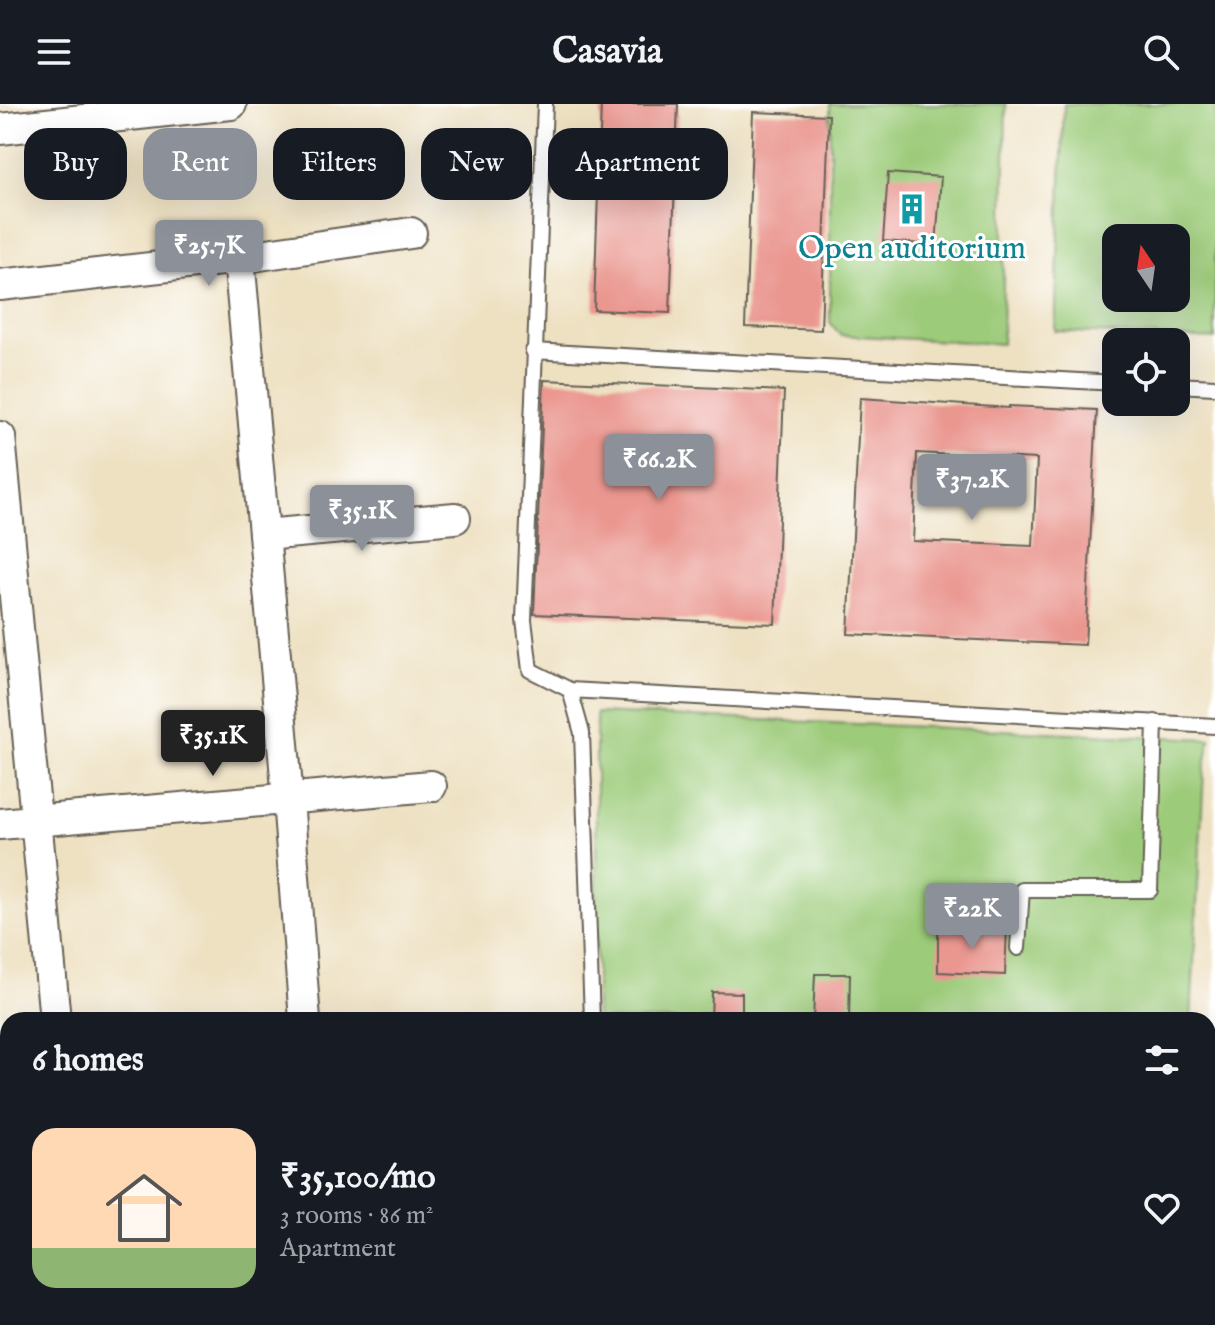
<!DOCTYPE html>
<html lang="en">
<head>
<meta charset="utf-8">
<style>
  :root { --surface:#171b24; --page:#20242c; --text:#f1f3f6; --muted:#9ea1a6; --accent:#8c9099 }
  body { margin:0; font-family:"IM FELL English",serif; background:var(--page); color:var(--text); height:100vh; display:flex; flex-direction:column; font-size:30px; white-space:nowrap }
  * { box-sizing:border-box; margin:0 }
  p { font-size:26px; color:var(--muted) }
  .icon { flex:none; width:44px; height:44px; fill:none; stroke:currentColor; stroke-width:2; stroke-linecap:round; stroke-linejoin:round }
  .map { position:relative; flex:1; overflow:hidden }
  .side { position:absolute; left:0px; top:908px; width:1216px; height:314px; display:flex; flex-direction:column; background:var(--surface); border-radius:24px 24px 0 0; box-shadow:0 8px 32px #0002 }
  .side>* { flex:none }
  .hud { position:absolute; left:24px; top:24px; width:800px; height:72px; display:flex; gap:16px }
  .needle { width:52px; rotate:347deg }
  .controls { position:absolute; left:1102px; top:120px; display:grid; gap:16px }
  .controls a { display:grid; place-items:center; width:88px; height:88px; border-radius:16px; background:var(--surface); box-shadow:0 8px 32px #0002; font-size:40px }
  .price { position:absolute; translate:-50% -68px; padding:0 18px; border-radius:8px; background:var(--accent); color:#fff; font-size:26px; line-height:52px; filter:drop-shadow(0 2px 4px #0008) }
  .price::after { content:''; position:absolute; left:50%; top:48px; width:24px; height:18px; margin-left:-12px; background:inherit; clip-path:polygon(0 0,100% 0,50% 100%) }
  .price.current { background:#222; color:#fff }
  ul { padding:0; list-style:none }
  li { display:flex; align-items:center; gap:24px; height:200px; padding:0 32px }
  li span { display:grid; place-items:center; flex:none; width:224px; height:160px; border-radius:24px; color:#555 }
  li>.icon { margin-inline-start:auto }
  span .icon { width:96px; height:96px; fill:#fffc; stroke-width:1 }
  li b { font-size:34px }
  h2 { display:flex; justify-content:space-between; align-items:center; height:96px; padding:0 32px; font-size:34px }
  .pill { padding:0 28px; border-radius:24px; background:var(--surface); box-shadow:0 8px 32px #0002; font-size:28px; line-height:72px }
  .pill.current { background:var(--accent); color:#fff }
  header { display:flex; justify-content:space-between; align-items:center; height:104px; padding:0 32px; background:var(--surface); font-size:36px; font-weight:800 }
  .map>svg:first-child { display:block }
  .green { fill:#9ccb79; stroke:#5c744a; stroke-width:2; fill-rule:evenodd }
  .building { fill:#ea9790; fill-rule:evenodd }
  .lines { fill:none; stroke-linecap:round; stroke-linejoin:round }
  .service-casing { stroke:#666156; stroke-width:18 }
  .minor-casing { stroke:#666156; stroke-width:34 }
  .service { stroke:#fff; stroke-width:14 }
  .minor { stroke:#fff; stroke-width:30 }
  .labels { text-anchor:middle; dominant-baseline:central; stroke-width:6; stroke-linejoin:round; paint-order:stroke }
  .culture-label { font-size:32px; fill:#0d838f; stroke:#fff }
</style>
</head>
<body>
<header><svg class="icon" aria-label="menu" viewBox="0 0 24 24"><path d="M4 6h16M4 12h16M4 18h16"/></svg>Casavia<svg class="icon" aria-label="search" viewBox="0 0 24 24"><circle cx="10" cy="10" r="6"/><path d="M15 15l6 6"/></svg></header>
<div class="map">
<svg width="1215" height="1221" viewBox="0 0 1215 1221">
  <rect width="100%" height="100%" fill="#fff"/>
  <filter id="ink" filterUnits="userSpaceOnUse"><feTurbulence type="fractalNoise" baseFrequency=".0125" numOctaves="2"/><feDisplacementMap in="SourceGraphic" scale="16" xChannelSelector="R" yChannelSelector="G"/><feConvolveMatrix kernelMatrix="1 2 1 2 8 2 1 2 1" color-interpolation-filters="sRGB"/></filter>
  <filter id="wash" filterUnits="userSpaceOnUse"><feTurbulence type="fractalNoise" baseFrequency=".006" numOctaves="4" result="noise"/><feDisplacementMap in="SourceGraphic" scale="32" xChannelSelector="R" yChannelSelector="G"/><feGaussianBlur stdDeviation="1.8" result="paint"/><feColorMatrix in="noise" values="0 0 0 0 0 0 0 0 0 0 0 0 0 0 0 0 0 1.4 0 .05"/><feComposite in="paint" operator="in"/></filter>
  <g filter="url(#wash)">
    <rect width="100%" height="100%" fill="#eee1c2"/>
    <!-- green -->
    <path class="green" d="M 830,0 L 1006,0 L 1002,240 L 840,231 L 830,218 Z
      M 1064,0 L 1215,0 L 1215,235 L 1055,227 ZM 1176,134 L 1176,194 L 1116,194 L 1116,134 Z
      M 596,609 L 1210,635 L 1204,667 L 1191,916 L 596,916 Z
      M 597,1214 L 1174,1214 L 1174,1221 L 597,1221 Z"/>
    <g id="blocks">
      <!-- building -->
      <path class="building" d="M 601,0 L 678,0 L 670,209 L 594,206 Z
        M 753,8 L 829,11 L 821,226 L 745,223 Z
        M 888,69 L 941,73 L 936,141 L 883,137 Z
        M 544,276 L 784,287 L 775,520 L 534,510 Z
        M 860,294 L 1009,304 L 1009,302 L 1097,306 L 1085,541 L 848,530 ZM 917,349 L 1037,355 L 1033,442 L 913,437 Z
        M 938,824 L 1007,824 L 1005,871 L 938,868 Z
        M 815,870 L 850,870 L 849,916 L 813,916 Z
        M 712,888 L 742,889 L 742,916 L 711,916 Z"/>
    </g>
  </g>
  <g filter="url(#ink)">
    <use href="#blocks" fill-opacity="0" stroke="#666156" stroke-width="2"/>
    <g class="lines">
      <!-- service casing -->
      <g class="service-casing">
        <path id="service" d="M 545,0 L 524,516 L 530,566 L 570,586 L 582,629 L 592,916
          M 533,247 L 1116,279
          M 1176,281 L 1215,283
          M 570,586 L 1215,622
          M 1018,844 L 1022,786 L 1150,786 L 1155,618"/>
      </g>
      <!-- minor casing -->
      <g class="minor-casing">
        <path id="minor" d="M 0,25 L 231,0
          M 239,154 L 288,695 L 305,916
          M 0,181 L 239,154 L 411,129
          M 0,333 L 55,916
          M 264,431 L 455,414
          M 0,720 L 431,682
          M 85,1214 L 86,1221
          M 328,1214 L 328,1221"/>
      </g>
      <!-- service -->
      <use href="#service" class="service"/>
      <!-- minor -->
      <use href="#minor" class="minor"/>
    </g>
  </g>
  <!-- icons -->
  <defs>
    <g id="building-bare" transform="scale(2.4)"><path d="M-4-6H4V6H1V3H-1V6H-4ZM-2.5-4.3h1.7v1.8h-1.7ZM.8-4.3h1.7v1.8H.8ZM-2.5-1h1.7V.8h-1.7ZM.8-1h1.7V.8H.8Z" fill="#0f9aa8" stroke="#fff" stroke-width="2.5" paint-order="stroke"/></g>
  </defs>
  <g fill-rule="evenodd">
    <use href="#building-bare" x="912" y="105"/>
  </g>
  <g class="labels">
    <!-- culture labels -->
    <g class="culture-label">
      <text x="912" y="145">Open auditorium</text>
    </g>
  </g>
</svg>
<div class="controls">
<a><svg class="needle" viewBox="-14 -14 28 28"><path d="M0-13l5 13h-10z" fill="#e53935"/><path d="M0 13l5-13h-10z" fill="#9ea1a6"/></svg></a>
<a><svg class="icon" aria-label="locate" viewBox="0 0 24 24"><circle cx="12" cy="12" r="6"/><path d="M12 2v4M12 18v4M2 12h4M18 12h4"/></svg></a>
</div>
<b class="price" style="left:209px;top:184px">₹25.7K</b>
<b class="price" style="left:659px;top:398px">₹66.2K</b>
<b class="price" style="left:972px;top:418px">₹37.2K</b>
<b class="price" style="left:362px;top:449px">₹35.1K</b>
<b class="price current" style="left:213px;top:674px">₹35.1K</b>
<b class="price" style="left:972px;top:847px">₹22K</b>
<div class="hud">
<a class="pill">Buy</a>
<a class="pill current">Rent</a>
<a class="pill">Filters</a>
<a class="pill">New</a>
<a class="pill">Apartment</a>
</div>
<section class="side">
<h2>6 homes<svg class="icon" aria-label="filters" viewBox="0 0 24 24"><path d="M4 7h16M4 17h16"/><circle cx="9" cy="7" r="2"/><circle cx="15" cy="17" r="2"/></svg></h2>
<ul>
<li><span style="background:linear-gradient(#ffd9b3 75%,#8fb573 0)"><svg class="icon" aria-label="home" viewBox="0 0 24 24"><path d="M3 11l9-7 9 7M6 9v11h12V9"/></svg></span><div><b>₹35,100/mo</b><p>3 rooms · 86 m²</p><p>Apartment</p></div><svg class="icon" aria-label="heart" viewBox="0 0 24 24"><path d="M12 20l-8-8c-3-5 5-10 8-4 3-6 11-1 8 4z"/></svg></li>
</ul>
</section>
</div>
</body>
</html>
